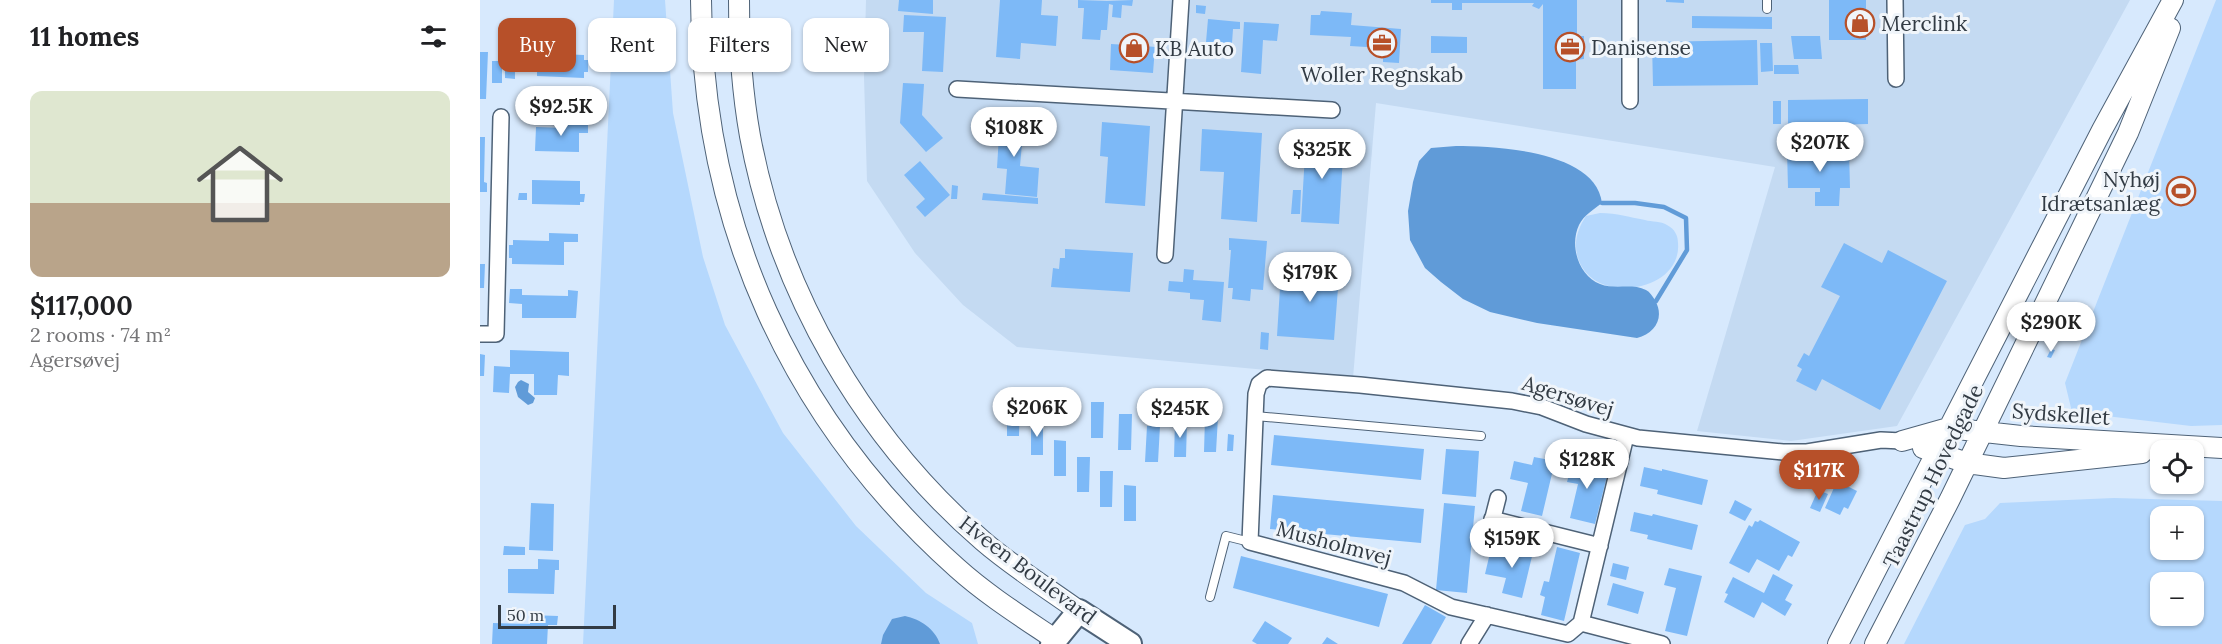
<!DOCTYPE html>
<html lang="en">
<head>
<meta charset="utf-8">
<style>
  :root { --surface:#fff; --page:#f2f2f2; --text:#202124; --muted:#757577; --line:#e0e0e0; --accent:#b75029 }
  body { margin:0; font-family:Lora,serif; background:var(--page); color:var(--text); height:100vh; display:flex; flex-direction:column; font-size:22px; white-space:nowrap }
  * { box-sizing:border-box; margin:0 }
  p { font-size:20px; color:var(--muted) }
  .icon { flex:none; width:33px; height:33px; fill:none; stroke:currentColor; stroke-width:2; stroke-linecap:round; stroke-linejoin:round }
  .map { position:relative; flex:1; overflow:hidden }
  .sheet { display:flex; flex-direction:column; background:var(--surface); width:480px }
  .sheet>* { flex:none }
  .guide { position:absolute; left:18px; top:18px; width:570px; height:54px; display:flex; gap:12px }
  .controls { position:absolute; left:1670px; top:440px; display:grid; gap:12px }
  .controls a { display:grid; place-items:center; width:54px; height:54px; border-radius:12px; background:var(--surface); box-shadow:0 2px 4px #0004; font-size:30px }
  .scale { position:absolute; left:18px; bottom:15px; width:118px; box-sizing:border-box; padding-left:6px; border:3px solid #323b44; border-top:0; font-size:16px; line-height:21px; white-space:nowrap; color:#323b44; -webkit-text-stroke:4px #f0f5fa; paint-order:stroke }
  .price { position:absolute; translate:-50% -51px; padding:0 14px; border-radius:21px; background:#fff; color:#222; font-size:20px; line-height:39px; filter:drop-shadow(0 2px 3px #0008) }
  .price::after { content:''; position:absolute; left:50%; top:36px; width:18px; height:14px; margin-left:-9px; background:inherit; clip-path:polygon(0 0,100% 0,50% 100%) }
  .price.on { background:var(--accent); color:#fff }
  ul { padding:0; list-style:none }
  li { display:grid; align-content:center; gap:12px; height:318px; padding:0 30px }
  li+li { border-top:2px solid var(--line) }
  li span { display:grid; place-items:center; height:186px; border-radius:12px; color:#555 }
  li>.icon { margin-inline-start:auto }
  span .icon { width:108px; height:108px; fill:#fffc; stroke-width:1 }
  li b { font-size:26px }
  h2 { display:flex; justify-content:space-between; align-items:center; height:72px; padding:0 30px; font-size:26px }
  .pill { padding:0 21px; border-radius:12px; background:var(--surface); box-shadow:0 2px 4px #0004; font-size:21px; line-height:54px }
  .pill.on { background:var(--accent); color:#fff }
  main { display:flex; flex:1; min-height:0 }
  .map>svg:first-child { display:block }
  .built { fill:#c4daf2 }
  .green { fill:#b5d8fd; fill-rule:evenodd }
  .water { fill:#609bd8 }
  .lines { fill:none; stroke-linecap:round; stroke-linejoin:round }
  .stream { stroke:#609bd8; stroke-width:4.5 }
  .building { fill:#7db9f7 }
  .service-casing { stroke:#4e6277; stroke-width:10 }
  .minor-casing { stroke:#4e6277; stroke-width:18 }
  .tertiary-casing { stroke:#4e6277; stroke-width:22 }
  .secondary-casing { stroke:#4e6277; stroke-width:26 }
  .service { stroke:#fff; stroke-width:8 }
  .minor { stroke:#fff; stroke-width:15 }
  .tertiary { stroke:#fff; stroke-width:20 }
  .secondary { stroke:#fff; stroke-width:22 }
  .labels { text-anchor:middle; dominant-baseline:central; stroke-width:6; stroke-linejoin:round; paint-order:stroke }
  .poi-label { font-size:21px; fill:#323b44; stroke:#f0f5fa; text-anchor:start }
  .street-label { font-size:21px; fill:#323b44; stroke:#f0f5fa }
</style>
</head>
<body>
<main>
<section class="sheet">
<h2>11 homes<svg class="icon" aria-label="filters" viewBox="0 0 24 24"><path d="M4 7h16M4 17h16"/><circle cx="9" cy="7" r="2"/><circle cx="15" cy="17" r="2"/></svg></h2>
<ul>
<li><span style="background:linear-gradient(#dfe7d0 60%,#b9a48a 0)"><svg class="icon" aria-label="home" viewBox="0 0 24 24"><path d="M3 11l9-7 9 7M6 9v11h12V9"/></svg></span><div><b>$117,000</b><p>2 rooms · 74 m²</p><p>Agersøvej</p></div></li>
</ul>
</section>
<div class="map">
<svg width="1742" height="644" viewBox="0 0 1742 644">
  <rect width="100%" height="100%" fill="#d7e9fd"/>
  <!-- built -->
  <path class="built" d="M 386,0 L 1650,0 L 1417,426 L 1311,441 L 1217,431 L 1295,167 L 896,103 L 873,378 L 537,347 L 483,305 L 435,253 L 387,181 L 384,77 Z"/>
  <!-- green -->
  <path class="green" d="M 134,0 L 185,0 L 193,113 L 223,257 L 245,325 L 303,433 L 376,526 L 446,593 L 492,623 L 498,644 L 103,644 Z
    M 1736,0 L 1742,0 L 1742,425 L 1711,426 L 1592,412 L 1585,383 Z
    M 1120,213 C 1138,213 1148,217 1165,220 C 1172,222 1181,221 1187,225 C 1195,229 1198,236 1198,243 C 1202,290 1123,304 1102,267 C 1092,249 1095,233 1106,216 Z
    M 1634,498 L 1742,501 L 1742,644 L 1424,644 L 1485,525 L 1505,519 L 1520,503 ZM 1680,516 L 1713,516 L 1713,549 L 1680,549 ZM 1680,582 L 1713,582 L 1713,615 L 1680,615 Z"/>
  <!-- water -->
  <path class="water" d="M 976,146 C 1016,146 1116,151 1122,203 C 1113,210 1104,215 1099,225 C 1089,246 1099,276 1120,284 C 1135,290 1152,283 1166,290 C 1170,292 1172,296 1175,300 C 1185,318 1175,333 1157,338 L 1057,323 L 1010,312 L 983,299 L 961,282 L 945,268 L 930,240 L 928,211 L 933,182 L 939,161 L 951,148 Z
    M 41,380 L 49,384 L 48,392 L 55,398 L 53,403 L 48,405 L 38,397 L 35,387 L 38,382 Z
    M 425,616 C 440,619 455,629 460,644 L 401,644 L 403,635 L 412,619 Z"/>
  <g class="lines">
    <!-- stream -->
    <path class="stream" d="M 1122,203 L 1155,203 L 1184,207 L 1206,218 L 1207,250 L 1176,301"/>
  </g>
  <!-- building -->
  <path class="building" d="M 419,0 L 453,0 L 453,14 L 418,11 Z
    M 520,0 L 562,0 L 561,15 L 578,16 L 576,46 L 541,43 L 540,59 L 516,57 Z
    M 598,0 L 627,1 L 653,0 L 652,6 L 642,5 L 641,18 L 632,17 L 633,5 L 629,4 L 627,30 L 621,30 L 620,40 L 602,39 L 604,8 L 598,8 Z
    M 951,0 L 1097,0 L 1097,36 L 1104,36 L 1104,59 L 1096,60 L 1096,89 L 1063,89 L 1063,4 L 1059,9 L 1052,6 L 1054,3 L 982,3 L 982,10 L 972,10 L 972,3 L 951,3 Z
    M 1186,0 L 1204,0 L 1204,3 L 1186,2 Z
    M 1349,0 L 1386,0 L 1386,40 L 1349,40 Z
    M 716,5 L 726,6 L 725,14 L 716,13 Z
    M 841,11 L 872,13 L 871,25 L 921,29 L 919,63 L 903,62 L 903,48 L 870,46 L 871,37 L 830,35 L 831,15 L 840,15 Z
    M 424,15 L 466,17 L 463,72 L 442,71 L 444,32 L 423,32 Z
    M 1212,16 L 1292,17 L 1292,29 L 1212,28 Z
    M 728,19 L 760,22 L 760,29 L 753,29 L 752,43 L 726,42 Z
    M 764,22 L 799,24 L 797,41 L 783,40 L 781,74 L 761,72 Z
    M 951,36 L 987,37 L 987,53 L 951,53 Z
    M 1311,36 L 1340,36 L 1342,59 L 1314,59 Z
    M 648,40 L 655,41 L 655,45 L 675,47 L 673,73 L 630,70 L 631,44 L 648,45 Z
    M 1277,40 L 1278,85 L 1173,86 L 1172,42 Z
    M 1280,43 L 1292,43 L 1293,71 L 1281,72 Z
    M 25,49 L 35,49 L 35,79 L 25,78 Z
    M 0,52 L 8,52 L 6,99 L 0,99 Z
    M 57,53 L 104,55 L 104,60 L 108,60 L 108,72 L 104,72 L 104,78 L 57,76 Z
    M 12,61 L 22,61 L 22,83 L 12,83 Z
    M 1294,65 L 1318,65 L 1319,74 L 1294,74 Z
    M 423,83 L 444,84 L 442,115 L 463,138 L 446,152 L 420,123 Z
    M 1388,99 L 1388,124 L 1308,126 L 1308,100 Z
    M 1293,101 L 1301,101 L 1301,124 L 1293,124 Z
    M 512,118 L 544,121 L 540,166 L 559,168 L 557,197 L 525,194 L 527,169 L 517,168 L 519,135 L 510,134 Z
    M 85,120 L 108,121 L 108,133 L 99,133 L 99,152 L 55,151 L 56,127 L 85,128 Z
    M 546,121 L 554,122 L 553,142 L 544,141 Z
    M 622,122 L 670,126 L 665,206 L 625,203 L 628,157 L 620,156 Z
    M 722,129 L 782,133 L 777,222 L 741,219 L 744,172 L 720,171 Z
    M 0,137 L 5,137 L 4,182 L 7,183 L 7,192 L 0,192 Z
    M 826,137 L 864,139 L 859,224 L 821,222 Z
    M 1369,149 L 1370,188 L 1360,188 L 1359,206 L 1335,206 L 1335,192 L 1340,192 L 1340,188 L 1308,188 L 1307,150 Z
    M 440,161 L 470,195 L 445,217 L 436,207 L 445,199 L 424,175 Z
    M 52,180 L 100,181 L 100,194 L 105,194 L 104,202 L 100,202 L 100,205 L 52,204 Z
    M 472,185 L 478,186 L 477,199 L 471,199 Z
    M 813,190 L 821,190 L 820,214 L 811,214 Z
    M 39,193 L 47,193 L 47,200 L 38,200 Z
    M 503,193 L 558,198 L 558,204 L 502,200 Z
    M 69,233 L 98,234 L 98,242 L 84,242 L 84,265 L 32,264 L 32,258 L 29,258 L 29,245 L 33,245 L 33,240 L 69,241 Z
    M 749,238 L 787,241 L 783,290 L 771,289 L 770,301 L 752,299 L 753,288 L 748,288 L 751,250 L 749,250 Z
    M 1364,243 L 1402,263 L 1408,250 L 1467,281 L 1400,410 L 1342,379 L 1336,391 L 1316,381 L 1322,369 L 1317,366 L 1324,353 L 1329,356 L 1360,296 L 1341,287 Z
    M 585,249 L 653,253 L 650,292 L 571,287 L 573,268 L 579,269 L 580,258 L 585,258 Z
    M 860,263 L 868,268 L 871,276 L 869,282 L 864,287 L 858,288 L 854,340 L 797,336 L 801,272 L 847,275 L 848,269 L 854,264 Z
    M 0,264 L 5,264 L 4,288 L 0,288 Z
    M 704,269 L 714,270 L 713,280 L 744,282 L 741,322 L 722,320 L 724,300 L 710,299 L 710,293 L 688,291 L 689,281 L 703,282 Z
    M 30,289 L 42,289 L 42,295 L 88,296 L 88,290 L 98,291 L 96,318 L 42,318 L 42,304 L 29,303 Z
    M 781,332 L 789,333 L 788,350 L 780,349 Z
    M 1571,349 L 1575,350 L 1571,358 L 1567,357 Z
    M 30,350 L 89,352 L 89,376 L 78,375 L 77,395 L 54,395 L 54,374 L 30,374 L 29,393 L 13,392 L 14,366 L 30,367 Z
    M 0,354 L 5,355 L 4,376 L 0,376 Z
    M 527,400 L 540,400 L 539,436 L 527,436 Z
    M 611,402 L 624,402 L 623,438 L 611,438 Z
    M 639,414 L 652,414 L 651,450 L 638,450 Z
    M 725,417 L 738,417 L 736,452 L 724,452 Z
    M 551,420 L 563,420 L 563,455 L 551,455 Z
    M 695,421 L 707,421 L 706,457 L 694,457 Z
    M 667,426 L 680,426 L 678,462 L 665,462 Z
    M 748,434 L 754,435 L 753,451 L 747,451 Z
    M 794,435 L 944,449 L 941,480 L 791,465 Z
    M 574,440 L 586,441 L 586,476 L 574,476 Z
    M 966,449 L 999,451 L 996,497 L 962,494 Z
    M 597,457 L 610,457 L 609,492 L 597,492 Z
    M 1054,457 L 1075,461 L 1062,516 L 1041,511 L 1048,483 L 1030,479 L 1034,461 L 1052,465 Z
    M 1093,460 L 1129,468 L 1115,524 L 1090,518 L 1098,484 L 1087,482 Z
    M 1164,467 L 1182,471 L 1182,469 L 1228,480 L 1222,505 L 1177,494 L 1178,490 L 1160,486 Z
    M 620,471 L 633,471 L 632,507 L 620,507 Z
    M 1357,481 L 1377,491 L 1368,509 L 1364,507 L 1360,515 L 1345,508 Z
    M 644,485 L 656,486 L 656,521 L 644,521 Z
    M 1338,490 L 1348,494 L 1340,512 L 1330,508 Z
    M 793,495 L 944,509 L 941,543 L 790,529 Z
    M 1255,500 L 1272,509 L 1265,521 L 1249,513 Z
    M 51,503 L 74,504 L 73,551 L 49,550 Z
    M 964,503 L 995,506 L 987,593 L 956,590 Z
    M 1154,512 L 1172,516 L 1173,514 L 1218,525 L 1212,550 L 1167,539 L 1168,535 L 1150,531 Z
    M 1280,520 L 1320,542 L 1312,557 L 1308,555 L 1299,571 L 1277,559 L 1269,573 L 1249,563 L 1269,525 L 1272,527 L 1275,521 L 1278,522 Z
    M 1034,543 L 1054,548 L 1042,598 L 1022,593 L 1026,578 L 1005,574 L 1010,553 L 1030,558 Z
    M 24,546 L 45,547 L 45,555 L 23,555 Z
    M 1077,547 L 1100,553 L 1084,621 L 1061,615 L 1065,597 L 1060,595 L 1064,581 L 1069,582 Z
    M 761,556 L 908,594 L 899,627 L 753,588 Z
    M 58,559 L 79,560 L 79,570 L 75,570 L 74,594 L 28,593 L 28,569 L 58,569 Z
    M 1133,563 L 1149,567 L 1146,580 L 1130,576 Z
    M 1189,568 L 1222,576 L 1207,636 L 1185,631 L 1196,588 L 1184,585 Z
    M 1293,574 L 1313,585 L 1305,600 L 1312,604 L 1305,616 L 1282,602 L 1274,618 L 1244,602 L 1248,594 L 1245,593 L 1253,577 L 1284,593 Z
    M 1133,583 L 1164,592 L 1158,614 L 1127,605 Z
    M 945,605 L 966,617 L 951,644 L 922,644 Z
    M 50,615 L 78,616 L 77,625 L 68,625 L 67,644 L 12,644 L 13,623 L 50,624 Z
    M 785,621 L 812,638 L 808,644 L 777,644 L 772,641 Z
    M 847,637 L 858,644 L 842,644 Z"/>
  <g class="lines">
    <!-- service casing -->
    <g class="service-casing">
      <path id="service" d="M 1287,0 L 1287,9
        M 775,416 L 1001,436
        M 730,597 L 746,536 L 770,542"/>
    </g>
    <!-- minor casing -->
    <g class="minor-casing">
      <path id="minor" d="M 1150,0 L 1150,101
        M 1415,0 L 1416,79
        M 477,89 L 852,110
        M 685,255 L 701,0
        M 0,334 L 16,334 L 21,117
        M 1146,436 L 1101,623 L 1182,644
        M 1012,519 L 1120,546
        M 1008,537 L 1018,498
        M 1101,623 L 1088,634 L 971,607 L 924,583 L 770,542 L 776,394 L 779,384 L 787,378 L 880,385 L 1032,401 L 1062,407 L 1106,424 L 1158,438 L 1303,452 L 1327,452 L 1401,440 L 1422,441
        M 989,644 L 1007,615"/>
    </g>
    <!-- tertiary casing -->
    <g class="tertiary-casing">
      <path id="tertiary" d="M 221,0 C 222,223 311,420 477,568 C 507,595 542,617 576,640
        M 259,0 C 259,45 262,91 270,136 C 299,292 383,437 503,541 C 533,567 567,588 599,611
        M 1422,441 L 1468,428 L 1541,436 L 1742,448
        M 1443,448 L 1487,463 L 1524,468 L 1662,453
        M 1358,644 L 1622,130 L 1693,0
        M 1395,644 L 1470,499 L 1648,133 L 1690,28"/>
    </g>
    <!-- secondary casing -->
    <g class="secondary-casing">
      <path id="secondary" d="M 572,644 L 599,611 L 650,644"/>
    </g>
    <!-- service -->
    <use href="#service" class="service"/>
    <!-- minor -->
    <use href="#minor" class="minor"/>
    <!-- tertiary -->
    <use href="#tertiary" class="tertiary"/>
    <!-- secondary -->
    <use href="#secondary" class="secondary"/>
  </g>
  <!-- icons -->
  <defs>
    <g id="shop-ring" transform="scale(1.5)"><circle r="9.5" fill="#f0f5fa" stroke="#b75029" stroke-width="1.5"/><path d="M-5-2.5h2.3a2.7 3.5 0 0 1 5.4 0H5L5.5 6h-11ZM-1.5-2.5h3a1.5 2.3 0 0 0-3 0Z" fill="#b75029"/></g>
    <g id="office-ring" transform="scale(1.5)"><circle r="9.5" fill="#f0f5fa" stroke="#b75029" stroke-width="1.5"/><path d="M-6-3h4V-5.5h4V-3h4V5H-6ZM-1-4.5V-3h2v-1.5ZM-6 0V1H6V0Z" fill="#b75029"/></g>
    <g id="stadium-ring" transform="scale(1.5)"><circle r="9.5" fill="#f0f5fa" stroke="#b75029" stroke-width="1.5"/><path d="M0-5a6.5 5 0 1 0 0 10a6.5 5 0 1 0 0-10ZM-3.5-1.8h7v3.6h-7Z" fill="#b75029"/></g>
  </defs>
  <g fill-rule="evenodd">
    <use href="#shop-ring" x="1380" y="23"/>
    <use href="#office-ring" x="902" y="43"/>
    <use href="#office-ring" x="1090" y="47"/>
    <use href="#shop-ring" x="654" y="48"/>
    <use href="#stadium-ring" x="1701" y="191"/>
  </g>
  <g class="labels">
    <!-- poi labels -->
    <g class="poi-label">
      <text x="1401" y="23">Merclink</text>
      <text x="1111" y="47">Danisense</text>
      <text x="675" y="48">KB Auto</text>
      <text x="902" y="74" text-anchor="middle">Woller Regnskab</text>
      <text x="1680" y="179" text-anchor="end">Nyhøj<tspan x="1680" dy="24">Idrætsanlæg</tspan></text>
    </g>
    <!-- street labels -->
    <g class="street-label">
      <text transform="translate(1088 396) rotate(17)">Agersøvej</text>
      <text transform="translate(1581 414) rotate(4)">Sydskellet</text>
      <text transform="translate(1453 476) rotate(-64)">Taastrup Hovedgade</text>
      <text transform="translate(854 543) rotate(15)">Musholmvej</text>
      <text transform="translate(548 570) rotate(37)">Hveen Boulevard</text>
    </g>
  </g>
</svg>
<div class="controls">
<a><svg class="icon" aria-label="locate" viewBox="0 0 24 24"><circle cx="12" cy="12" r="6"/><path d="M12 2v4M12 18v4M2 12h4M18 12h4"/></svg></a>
<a>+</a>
<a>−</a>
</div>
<div class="scale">50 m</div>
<b class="price" style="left:81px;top:137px">$92.5K</b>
<b class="price" style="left:534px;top:158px">$108K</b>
<b class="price" style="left:1340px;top:173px">$207K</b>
<b class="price" style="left:842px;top:180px">$325K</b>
<b class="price" style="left:830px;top:303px">$179K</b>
<b class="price" style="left:1571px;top:353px">$290K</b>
<b class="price" style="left:557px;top:438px">$206K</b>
<b class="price" style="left:700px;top:439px">$245K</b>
<b class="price" style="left:1107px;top:490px">$128K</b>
<b class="price on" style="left:1339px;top:501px">$117K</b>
<b class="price" style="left:1032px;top:569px">$159K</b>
<div class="guide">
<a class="pill on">Buy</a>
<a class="pill">Rent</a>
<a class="pill">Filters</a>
<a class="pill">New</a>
</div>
</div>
</main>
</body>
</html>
